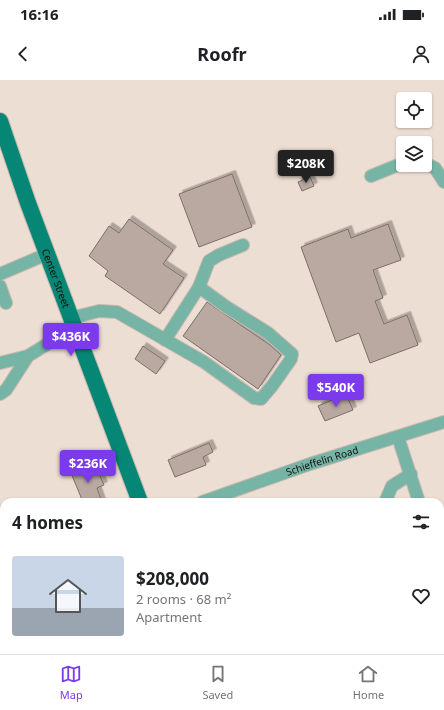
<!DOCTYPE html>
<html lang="en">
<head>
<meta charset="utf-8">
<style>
  :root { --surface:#fff; --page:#f2f2f2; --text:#202124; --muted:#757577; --line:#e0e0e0; --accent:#7c3aed }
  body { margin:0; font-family:"Noto Sans",sans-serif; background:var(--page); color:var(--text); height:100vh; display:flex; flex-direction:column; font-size:15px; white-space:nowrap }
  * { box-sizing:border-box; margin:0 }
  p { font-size:13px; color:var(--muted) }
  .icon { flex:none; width:22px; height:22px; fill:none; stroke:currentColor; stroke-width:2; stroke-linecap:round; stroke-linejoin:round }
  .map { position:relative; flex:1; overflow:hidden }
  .details { position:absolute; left:0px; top:418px; width:444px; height:156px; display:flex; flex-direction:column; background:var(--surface); border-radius:12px 12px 0 0; box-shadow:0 1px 3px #0004 }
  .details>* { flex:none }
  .tools { position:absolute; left:396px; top:12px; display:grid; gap:8px }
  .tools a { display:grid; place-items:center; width:36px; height:36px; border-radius:4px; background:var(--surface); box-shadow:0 1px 3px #0004; font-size:20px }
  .price { position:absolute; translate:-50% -34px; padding:0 9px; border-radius:4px; background:var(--accent); color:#fff; font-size:13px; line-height:26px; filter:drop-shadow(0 1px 2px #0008) }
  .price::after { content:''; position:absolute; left:50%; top:24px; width:12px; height:9px; margin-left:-6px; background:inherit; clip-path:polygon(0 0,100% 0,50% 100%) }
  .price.active { background:#222; color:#fff }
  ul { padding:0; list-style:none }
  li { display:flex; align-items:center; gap:12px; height:100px; padding:0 12px }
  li+li { border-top:1px solid var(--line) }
  li span { display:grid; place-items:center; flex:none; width:112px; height:80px; border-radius:4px; color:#555 }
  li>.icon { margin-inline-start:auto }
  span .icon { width:48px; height:48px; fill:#fffc; stroke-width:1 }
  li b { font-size:17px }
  h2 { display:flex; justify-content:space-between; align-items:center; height:48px; padding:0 12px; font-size:17px }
  .status { display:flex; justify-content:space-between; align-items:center; height:28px; padding:0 20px; background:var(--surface); direction:ltr }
  .status svg { height:11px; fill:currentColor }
  header { display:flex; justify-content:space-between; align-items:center; height:52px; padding:0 12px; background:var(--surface); font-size:18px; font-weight:700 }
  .tabs { display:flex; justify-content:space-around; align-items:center; height:56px; border-top:1px solid var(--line); background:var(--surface); font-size:11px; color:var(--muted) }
  .tabs a { display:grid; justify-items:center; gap:2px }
  .tabs .active { color:var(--accent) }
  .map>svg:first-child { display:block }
  .building { fill:#b9a9a1; stroke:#7d6e66; filter:url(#shadow) }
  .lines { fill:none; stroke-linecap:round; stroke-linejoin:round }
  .minor-casing { stroke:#c6b9af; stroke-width:14 }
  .major-casing { stroke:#c6b9af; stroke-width:18 }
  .minor { stroke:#76b4a6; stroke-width:12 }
  .major { stroke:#068675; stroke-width:16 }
  .labels { text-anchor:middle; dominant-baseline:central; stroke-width:3.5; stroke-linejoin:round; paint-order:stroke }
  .street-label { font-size:10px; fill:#140f0b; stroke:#edded3 }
</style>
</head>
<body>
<div class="status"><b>16:16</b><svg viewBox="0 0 49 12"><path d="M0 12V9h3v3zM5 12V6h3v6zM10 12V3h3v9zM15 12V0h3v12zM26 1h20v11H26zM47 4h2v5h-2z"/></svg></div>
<header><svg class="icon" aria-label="back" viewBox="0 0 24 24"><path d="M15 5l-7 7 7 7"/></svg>Roofr<svg class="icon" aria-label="person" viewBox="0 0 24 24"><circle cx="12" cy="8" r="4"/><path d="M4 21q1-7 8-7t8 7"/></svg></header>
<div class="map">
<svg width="444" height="574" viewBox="0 0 444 574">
  <defs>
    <filter id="shadow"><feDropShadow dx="3.5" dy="-3.5" stdDeviation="0" flood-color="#0004"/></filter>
  </defs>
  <rect width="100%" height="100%" fill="#edded3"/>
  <!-- building -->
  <path class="building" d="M 232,94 L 252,147 L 199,167 L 179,114 Z
    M 310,97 L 314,106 L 302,111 L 298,102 Z
    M 129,139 L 173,170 L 163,184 L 184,198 L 160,234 L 105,196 L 108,191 L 89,176 L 109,146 L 119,153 Z
    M 388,144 L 401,180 L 373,190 L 383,218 L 375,221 L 384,244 L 407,235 L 418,265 L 370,283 L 359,253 L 336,262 L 301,167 L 348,149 L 351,158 Z
    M 207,222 L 270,265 L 281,275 L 258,309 L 183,256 Z
    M 143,266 L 165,281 L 156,294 L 135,279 Z
    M 346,314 L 353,330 L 325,341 L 318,326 Z
    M 209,363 L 213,372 L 203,377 L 206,385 L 175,397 L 168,380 Z
    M 88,386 L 90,389 L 96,387 L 104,405 L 97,408 L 102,422 L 83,422 L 71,393 Z"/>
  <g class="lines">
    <!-- minor casing -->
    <g class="minor-casing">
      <g id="minor">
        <path d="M 425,83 L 435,88 L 444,102"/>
        <path d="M 371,96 L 403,83"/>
        <path d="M 0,194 L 47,174"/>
        <path d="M 0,206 L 6,223"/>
        <path d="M 199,207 L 209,181 L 219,175 L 243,165"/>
        <path d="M 71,238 L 99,231 L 117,232 L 204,282 L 254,318 L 261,319 L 272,306 L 291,279 L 292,274 L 268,253 L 225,226 L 199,207 L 165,260"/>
        <path d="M 0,283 L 28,276 L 57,258 L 76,251"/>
        <path d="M 0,314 L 6,310 L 28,276"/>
        <path d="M 398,357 L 419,422"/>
        <path id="s1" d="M 202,422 L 310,384 L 444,342"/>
        <path d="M 385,422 L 392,406 L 411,394"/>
        <path d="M 0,538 L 4,543"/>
        <path d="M 151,570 L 152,574"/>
        <path d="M 397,574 L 403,570"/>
      </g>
    </g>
    <!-- major casing -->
    <g class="major-casing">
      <g id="major">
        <path id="s2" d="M 0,41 L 28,123 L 140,422"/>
        <path d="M 0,480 L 4,479"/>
        <path d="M 0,498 L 4,497"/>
        <path d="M 194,570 L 195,574"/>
      </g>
    </g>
    <!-- minor -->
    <use href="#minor" class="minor"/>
    <!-- major -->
    <use href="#major" class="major"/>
  </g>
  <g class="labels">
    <!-- street labels -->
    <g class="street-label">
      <text stroke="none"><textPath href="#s2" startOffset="167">Center Street</textPath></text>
      <text stroke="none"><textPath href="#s1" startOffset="127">Schieffelin Road</textPath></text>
    </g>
  </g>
</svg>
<div class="tools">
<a><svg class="icon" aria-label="locate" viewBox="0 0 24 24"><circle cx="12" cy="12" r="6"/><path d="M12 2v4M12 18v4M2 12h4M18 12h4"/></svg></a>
<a><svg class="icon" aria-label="layers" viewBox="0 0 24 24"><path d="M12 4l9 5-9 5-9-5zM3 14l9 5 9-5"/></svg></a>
</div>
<b class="price active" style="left:306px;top:104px">$208K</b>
<b class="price" style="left:71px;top:277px">$436K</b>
<b class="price" style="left:336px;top:328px">$540K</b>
<b class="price" style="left:88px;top:404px">$236K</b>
<section class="details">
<h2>4 homes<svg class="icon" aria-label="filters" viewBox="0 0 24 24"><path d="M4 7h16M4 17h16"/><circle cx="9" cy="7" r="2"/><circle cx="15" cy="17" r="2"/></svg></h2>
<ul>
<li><span style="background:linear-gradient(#c9d6e8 65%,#9aa5b1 0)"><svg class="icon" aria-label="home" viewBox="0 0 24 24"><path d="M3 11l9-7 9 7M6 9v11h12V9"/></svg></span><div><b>$208,000</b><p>2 rooms · 68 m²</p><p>Apartment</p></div><svg class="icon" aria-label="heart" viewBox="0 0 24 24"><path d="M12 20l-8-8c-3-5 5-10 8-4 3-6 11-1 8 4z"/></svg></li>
</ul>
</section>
</div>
<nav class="tabs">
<a class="active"><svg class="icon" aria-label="map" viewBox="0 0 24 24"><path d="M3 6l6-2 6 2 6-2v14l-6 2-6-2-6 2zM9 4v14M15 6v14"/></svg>Map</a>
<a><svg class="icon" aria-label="saved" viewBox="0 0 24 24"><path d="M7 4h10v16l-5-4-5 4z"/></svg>Saved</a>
<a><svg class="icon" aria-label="home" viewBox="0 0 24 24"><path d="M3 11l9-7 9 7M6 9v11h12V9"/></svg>Home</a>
</nav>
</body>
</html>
